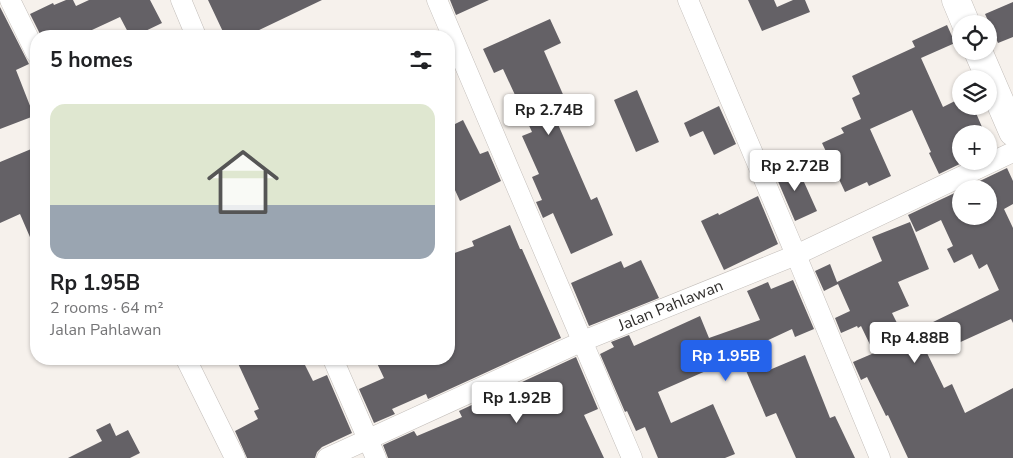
<!DOCTYPE html>
<html lang="en">
<head>
<meta charset="utf-8">
<style>
  :root { --surface:#fff; --page:#f2f2f2; --text:#202124; --muted:#757577; --line:#e0e0e0; --accent:#2563eb }
  body { margin:0; font-family:"Nunito Sans",sans-serif; background:var(--page); color:var(--text); height:100vh; display:flex; flex-direction:column; font-size:19px; white-space:nowrap }
  * { box-sizing:border-box; margin:0 }
  p { font-size:16px; color:var(--muted) }
  .icon { flex:none; width:28px; height:28px; fill:none; stroke:currentColor; stroke-width:2; stroke-linecap:round; stroke-linejoin:round }
  .map { position:relative; flex:1; overflow:hidden }
  .details { position:absolute; left:30px; top:30px; width:425px; height:335px; display:flex; flex-direction:column; background:var(--surface); border-radius:20px; box-shadow:0 1px 4px #0004 }
  .details>* { flex:none }
  .controls { position:absolute; left:952px; top:15px; display:grid; gap:10px }
  .controls a { display:grid; place-items:center; width:45px; height:45px; border-radius:50%; background:var(--surface); box-shadow:0 1px 4px #0004; font-size:25px }
  .price { position:absolute; translate:-50% -42px; padding:0 11px; border-radius:5px; background:#fff; color:#222; font-size:16px; line-height:32px; filter:drop-shadow(0 1px 2px #0008) }
  .price::after { content:''; position:absolute; left:50%; top:30px; width:15px; height:11px; margin-left:-8px; background:inherit; clip-path:polygon(0 0,100% 0,50% 100%) }
  .price.selected { background:var(--accent); color:#fff }
  ul { padding:0; list-style:none }
  li { display:grid; align-content:center; gap:10px; height:265px; padding:0 20px }
  li+li { border-top:1px solid var(--line) }
  li span { display:grid; place-items:center; height:155px; border-radius:15px; color:#555 }
  li>.icon { margin-inline-start:auto }
  span .icon { width:90px; height:90px; fill:#fffc; stroke-width:1 }
  li b { font-size:21px }
  h2 { display:flex; justify-content:space-between; align-items:center; height:60px; padding:0 20px; font-size:21px }
  .map>svg:first-child { display:block }
  .building { fill:#646166 }
  .lines { fill:none; stroke-linecap:round; stroke-linejoin:round }
  .street-casing { stroke:#c3beba; stroke-width:21 }
  .highway-casing { stroke:#c3beba; stroke-width:29 }
  .street { stroke:#fff; stroke-width:20 }
  .highway { stroke:#fff; stroke-width:28 }
  .labels { text-anchor:middle; dominant-baseline:central; stroke-width:5; stroke-linejoin:round; paint-order:stroke }
  .street-label { font-size:16px; fill:#2f2d2b; stroke:#fff }
</style>
</head>
<body>
<div class="map">
<svg width="1013" height="458" viewBox="0 0 1013 458">
  <rect width="100%" height="100%" fill="#f6f1ec"/>
  <!-- building -->
  <path class="building" d="M 66,0 L 73,0 L 76,6 L 89,0 L 150,0 L 162,23 L 135,36 L 130,36 L 120,17 L 79,36 L 41,36 L 30,14 L 53,3 L 54,5 Z
    M 208,0 L 322,0 L 255,32 L 253,30 L 240,36 L 225,36 Z
    M 450,0 L 489,0 L 456,15 Z
    M 748,0 L 774,0 L 777,7 L 793,0 L 805,0 L 810,12 L 762,31 Z
    M 1013,2 L 1013,37 L 998,43 L 985,14 Z
    M 0,7 L 29,64 L 16,70 L 34,116 L 0,129 Z
    M 550,19 L 561,43 L 544,51 L 565,99 L 550,106 L 591,200 L 597,197 L 613,235 L 571,254 L 553,213 L 543,218 L 536,202 L 542,200 L 532,177 L 539,174 L 522,136 L 532,132 L 503,69 L 494,73 L 483,49 Z
    M 947,25 L 955,43 L 921,58 L 943,107 L 961,98 L 961,106 L 973,106 L 985,134 L 961,134 L 961,161 L 966,161 L 939,174 L 929,153 L 931,152 L 912,110 L 870,129 L 891,176 L 869,186 L 867,182 L 845,192 L 822,143 L 844,133 L 841,128 L 861,119 L 852,98 L 860,94 L 852,76 L 915,47 L 912,41 Z
    M 637,90 L 659,142 L 636,152 L 614,100 Z
    M 719,106 L 736,144 L 714,155 L 703,131 L 690,137 L 684,123 Z
    M 463,120 L 480,154 L 488,151 L 501,181 L 460,201 L 449,177 L 449,127 Z
    M 36,147 L 36,251 L 20,214 L 0,223 L 0,162 Z
    M 795,162 L 817,211 L 795,221 L 774,172 Z
    M 1007,168 L 1013,181 L 1013,204 L 1004,209 L 1013,228 L 1013,323 L 1011,319 L 943,350 L 931,323 L 999,290 L 987,264 L 979,269 L 972,254 L 954,263 L 947,249 L 953,246 L 941,220 L 916,232 L 908,215 L 961,190 L 961,216 L 989,216 L 989,189 L 963,189 Z
    M 758,196 L 778,244 L 724,270 L 701,221 L 718,213 L 719,215 Z
    M 910,222 L 929,269 L 898,282 L 909,306 L 892,313 L 914,357 L 926,351 L 944,388 L 952,384 L 965,413 L 1013,388 L 1013,458 L 908,458 L 888,415 L 886,416 L 867,377 L 861,380 L 853,362 L 874,353 L 861,326 L 858,328 L 857,326 L 841,333 L 835,318 L 850,311 L 838,284 L 824,291 L 815,271 L 830,264 L 837,282 L 882,261 L 872,237 Z
    M 510,225 L 520,249 L 522,249 L 561,338 L 428,399 L 426,394 L 392,409 L 395,414 L 374,423 L 359,389 L 384,378 L 375,359 L 449,359 L 449,255 L 474,246 L 472,241 Z
    M 641,260 L 659,298 L 589,326 L 571,283 L 621,261 L 624,268 Z
    M 793,280 L 814,329 L 795,337 L 792,329 L 758,345 L 767,371 L 805,355 L 830,418 L 835,416 L 855,458 L 796,458 L 776,413 L 766,417 L 744,366 L 727,373 L 724,363 L 658,392 L 671,423 L 713,404 L 735,454 L 725,458 L 658,458 L 645,427 L 636,431 L 627,411 L 625,412 L 600,354 L 614,347 L 611,342 L 629,335 L 634,346 L 700,316 L 709,338 L 760,320 L 747,291 L 768,282 L 771,289 Z
    M 576,357 L 598,409 L 584,415 L 604,458 L 388,458 L 383,445 L 414,431 L 417,436 L 462,417 L 459,411 L 476,403 L 480,411 L 509,398 L 505,390 Z
    M 236,359 L 302,359 L 313,381 L 327,375 L 352,433 L 322,447 L 317,452 L 315,458 L 247,458 L 235,431 L 258,419 L 254,411 L 259,409 Z
    M 110,423 L 116,436 L 128,430 L 140,453 L 130,458 L 68,458 L 102,441 L 96,430 Z"/>
  <g class="lines">
    <!-- street casing -->
    <g class="street-casing">
      <g id="street">
        <path d="M 10,0 L 36,53"/>
        <path d="M 181,0 L 196,36"/>
        <path d="M 437,0 L 632,458"/>
        <path d="M 688,0 L 796,255 L 880,458"/>
        <path d="M 186,359 L 235,458"/>
        <path d="M 333,359 L 376,458"/>
        <path id="s1" d="M 327,458 L 583,341 L 796,255 L 1013,152"/>
      </g>
    </g>
    <!-- highway casing -->
    <g class="highway-casing">
      <path id="highway" d="M 956,0 L 966,24
        M 978,51 L 1013,132"/>
    </g>
    <!-- street -->
    <use href="#street" class="street"/>
    <!-- highway -->
    <use href="#highway" class="highway"/>
  </g>
  <g class="labels">
    <!-- street labels -->
    <g class="street-label">
      <text stroke="none"><textPath href="#s1" startOffset="376">Jalan Pahlawan</textPath></text>
    </g>
  </g>
</svg>
<div class="controls">
<a><svg class="icon" aria-label="locate" viewBox="0 0 24 24"><circle cx="12" cy="12" r="6"/><path d="M12 2v4M12 18v4M2 12h4M18 12h4"/></svg></a>
<a><svg class="icon" aria-label="layers" viewBox="0 0 24 24"><path d="M12 4l9 5-9 5-9-5zM3 14l9 5 9-5"/></svg></a>
<a>+</a>
<a>−</a>
</div>
<b class="price" style="left:549px;top:136px">Rp 2.74B</b>
<b class="price" style="left:795px;top:192px">Rp 2.72B</b>
<b class="price" style="left:915px;top:364px">Rp 4.88B</b>
<b class="price selected" style="left:726px;top:382px">Rp 1.95B</b>
<b class="price" style="left:517px;top:424px">Rp 1.92B</b>
<section class="details">
<h2>5 homes<svg class="icon" aria-label="filters" viewBox="0 0 24 24"><path d="M4 7h16M4 17h16"/><circle cx="9" cy="7" r="2"/><circle cx="15" cy="17" r="2"/></svg></h2>
<ul>
<li><span style="background:linear-gradient(#dfe7d0 65%,#9aa5b1 0)"><svg class="icon" aria-label="home" viewBox="0 0 24 24"><path d="M3 11l9-7 9 7M6 9v11h12V9"/></svg></span><div><b>Rp 1.95B</b><p>2 rooms · 64 m²</p><p>Jalan Pahlawan</p></div></li>
</ul>
</section>
</div>
</body>
</html>
